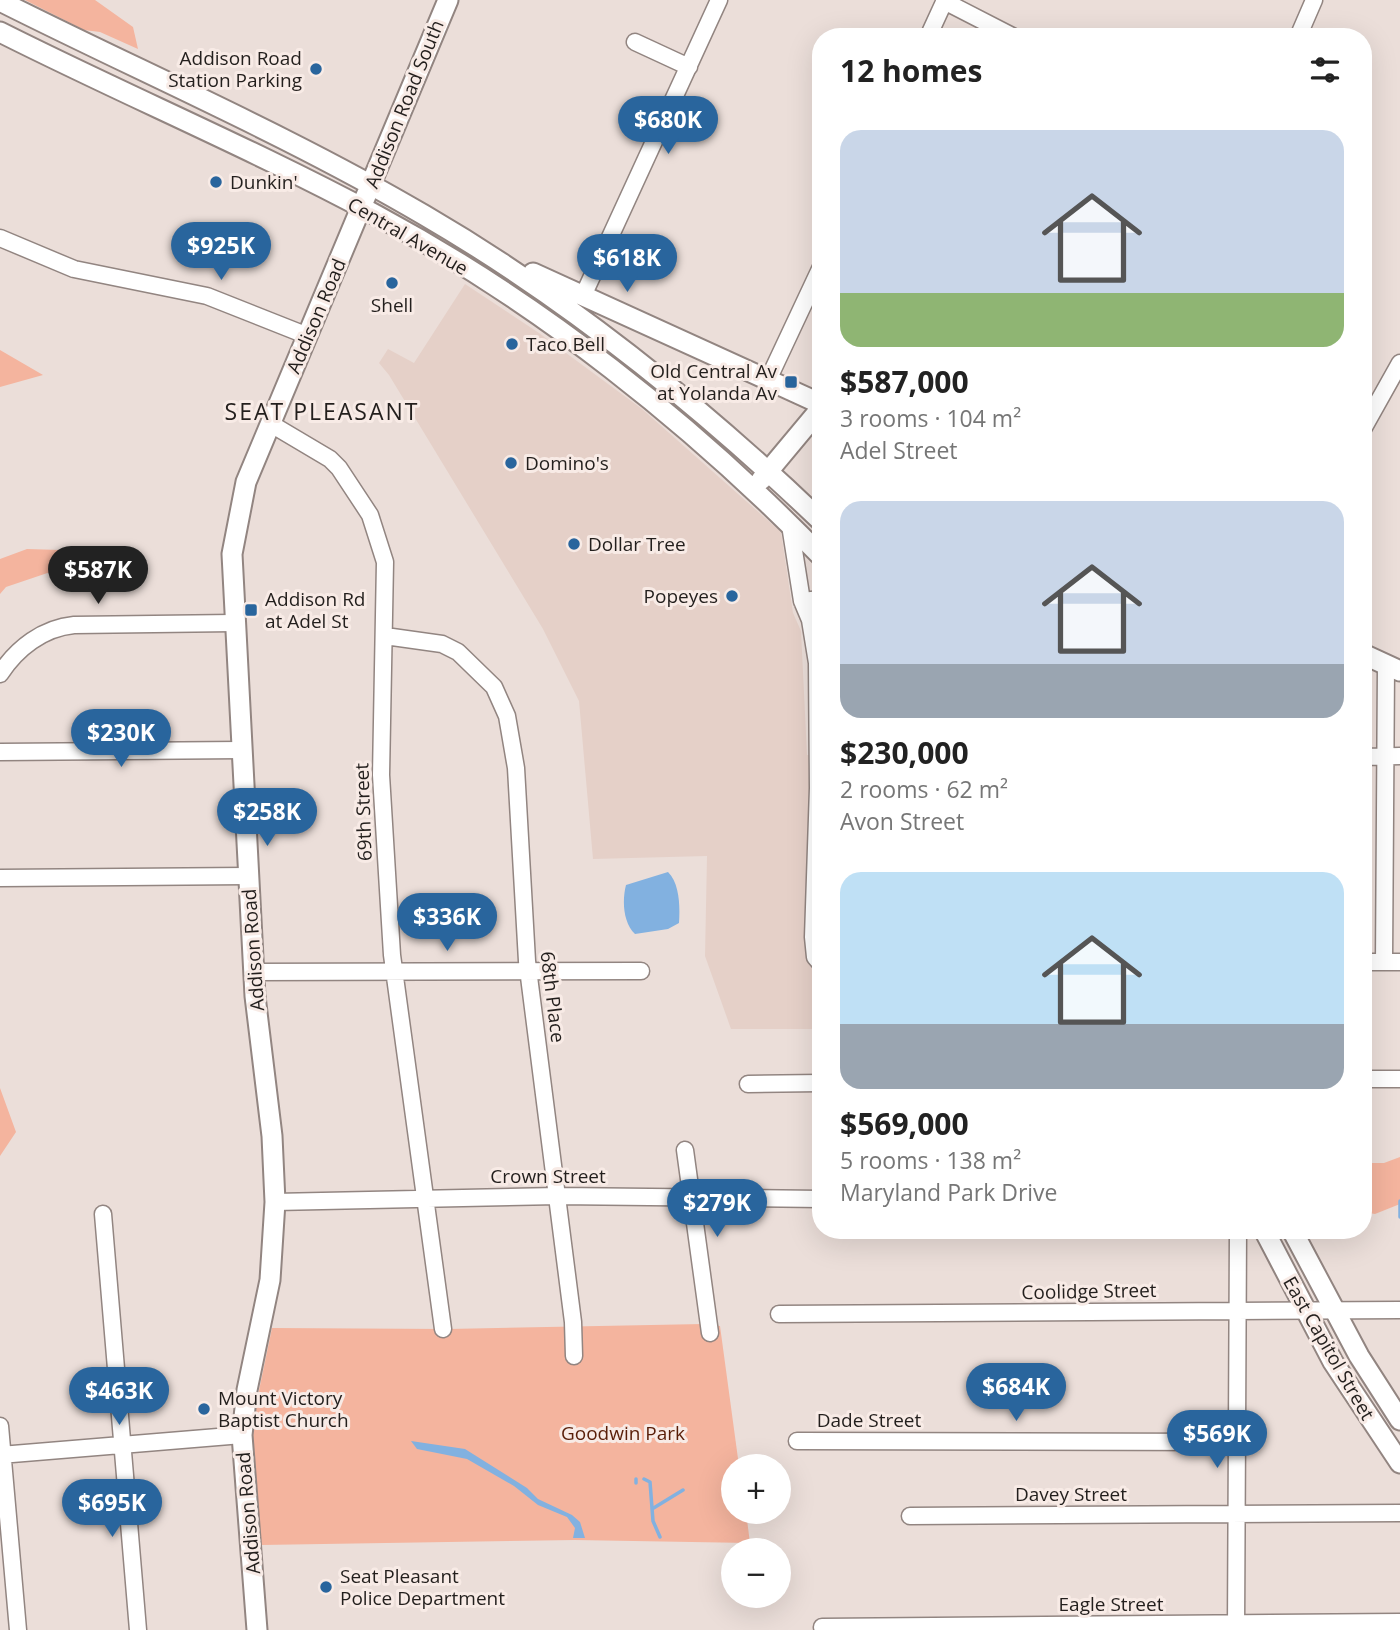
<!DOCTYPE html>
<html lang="en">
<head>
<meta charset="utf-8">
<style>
  :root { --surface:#fff; --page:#f2f2f2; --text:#222; --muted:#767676; --accent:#29659d }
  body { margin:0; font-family:"Open Sans",sans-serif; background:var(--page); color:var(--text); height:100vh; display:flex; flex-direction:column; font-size:26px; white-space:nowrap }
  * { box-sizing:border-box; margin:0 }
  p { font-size:23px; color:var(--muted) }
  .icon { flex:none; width:38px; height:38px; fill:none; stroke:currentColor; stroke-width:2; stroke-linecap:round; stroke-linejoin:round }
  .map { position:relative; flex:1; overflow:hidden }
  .details { position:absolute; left:812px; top:28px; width:560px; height:1211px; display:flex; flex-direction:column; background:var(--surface); border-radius:28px; box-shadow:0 7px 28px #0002 }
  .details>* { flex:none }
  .buttons { position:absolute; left:721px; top:1454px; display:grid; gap:14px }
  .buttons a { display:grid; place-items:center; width:70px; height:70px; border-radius:50%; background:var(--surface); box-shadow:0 7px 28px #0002; font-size:35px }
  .price { position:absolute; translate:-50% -60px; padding:0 16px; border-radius:24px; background:var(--accent); color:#fff; font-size:23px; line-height:46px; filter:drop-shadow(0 2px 4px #0008) }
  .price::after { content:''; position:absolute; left:50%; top:42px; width:21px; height:16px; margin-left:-10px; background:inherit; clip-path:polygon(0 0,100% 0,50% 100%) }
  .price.active { background:#222; color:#fff }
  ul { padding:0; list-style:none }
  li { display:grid; align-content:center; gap:14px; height:371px; padding:0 28px }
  li span { display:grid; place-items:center; height:217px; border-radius:21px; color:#555 }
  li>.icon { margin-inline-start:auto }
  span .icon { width:126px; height:126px; fill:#fffc; stroke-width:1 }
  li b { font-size:30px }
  h2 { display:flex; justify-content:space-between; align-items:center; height:84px; padding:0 28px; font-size:30px }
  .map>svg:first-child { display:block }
  .built { fill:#e5d0c8 }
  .green { fill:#f4b49e }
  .water { fill:#82b1e0 }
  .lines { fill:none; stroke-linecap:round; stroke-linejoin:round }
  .stream { stroke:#82b1e0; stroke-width:3.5 }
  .minor-casing { stroke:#928581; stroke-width:19 }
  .major-casing { stroke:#928581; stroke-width:23 }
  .minor { stroke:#fff; stroke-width:16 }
  .major { stroke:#fff; stroke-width:19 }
  .poi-dot { fill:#29659d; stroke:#f8ebe6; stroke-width:2.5 }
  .labels { text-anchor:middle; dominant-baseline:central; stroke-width:6; stroke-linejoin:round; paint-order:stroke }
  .poi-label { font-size:19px; fill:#231f1d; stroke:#f8ebe6; text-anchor:start }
  .street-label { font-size:19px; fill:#231f1d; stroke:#f8ebe6 }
  .park-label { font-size:19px; fill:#591e08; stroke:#f8ebe6 }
  .quarter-label { font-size:23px; letter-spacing:2px; fill:#231f1d; stroke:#f8ebe6 }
</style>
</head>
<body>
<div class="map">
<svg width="1400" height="1630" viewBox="0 0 1400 1630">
  <rect width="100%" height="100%" fill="#ebded9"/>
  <!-- built -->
  <path class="built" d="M 465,284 L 539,333 L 642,409 L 781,532 L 793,613 L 801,631 L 807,755 L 821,756 L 821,1029 L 731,1029 L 705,956 L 707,856 L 593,859 L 579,701 L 543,629 L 389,375 L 379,363 L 388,349 L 414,363 Z"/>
  <!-- green -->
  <path class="green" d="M 25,0 L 95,0 L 133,27 L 138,49 L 100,32 L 84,30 Z
    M 0,350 L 43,375 L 0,387 Z
    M 27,549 L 93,551 L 105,563 L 77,563 L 6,587 L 0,594 L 0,559 Z
    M 0,1088 L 16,1132 L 0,1156 Z
    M 1400,1157 L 1400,1204 L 1375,1214 L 1363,1212 L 1363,1163 L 1384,1163 Z
    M 703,1324 L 720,1326 L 739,1466 L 733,1466 L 733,1512 L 746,1512 L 750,1543 L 575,1540 L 261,1545 L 251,1448 L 257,1400 L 272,1328 L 448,1329 Z"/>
  <!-- water -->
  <path class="water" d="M 668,872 C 680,884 680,907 679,923 L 668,929 L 635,934 C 623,922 622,901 626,885 Z
    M 411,1441 L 465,1449 L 527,1488 L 538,1499 L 572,1515 L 580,1522 L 585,1538 L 573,1538 L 575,1528 L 567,1517 L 538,1505 L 514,1486 L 467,1459 L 417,1449 Z"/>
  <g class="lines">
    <!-- stream -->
    <path class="stream" d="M 1400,1201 L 1400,1217
      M 644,1479 L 650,1482 L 653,1521 L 660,1537
      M 636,1483 L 636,1479
      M 652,1509 L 683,1490"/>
    <!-- minor casing -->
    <g class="minor-casing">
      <path id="minor" d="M 944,1 L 1014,37
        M 928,37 L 945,0
        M 1298,37 L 1314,0
        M 635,42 L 689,67
        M 0,238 L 74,269 L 207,296 L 308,336
        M 583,296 L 719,0
        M 768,380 L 821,267
        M 271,424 L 330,459 L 339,468 L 370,515 L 385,562 L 381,775 L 392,955 L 443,1329
        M 1363,429 L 1400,363
        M 790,525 L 802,601 L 810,620 L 817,663 L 818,788 L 813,937 L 815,957 L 821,964
        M 802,601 L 821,599
        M 385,636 L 442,644 L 458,652 L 494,687 L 507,716 L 516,768 L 527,961 L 573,1322 L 574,1356
        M 0,674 C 17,648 43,628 74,625 L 234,623
        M 0,752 L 242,750
        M 1363,757 L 1400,756
        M 0,878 L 248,876
        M 1363,962 L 1400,962
        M 1384,962 L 1386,665
        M 253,972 L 641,971
        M 1363,1079 L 1400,1079
        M 748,1084 L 821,1083
        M 685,1150 L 710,1333
        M 275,1202 L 558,1196 L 821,1199
        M 103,1214 L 138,1630
        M 779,1314 L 1400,1310
        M 0,1426 L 18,1630
        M 797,1441 L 1235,1442
        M 0,1455 L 242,1435
        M 910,1516 L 1400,1513
        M 822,1627 L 1400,1622
        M 1236,1630 L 1238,1230"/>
    </g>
    <!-- major casing -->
    <g class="major-casing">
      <path id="major" d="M 0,1 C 141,72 288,135 424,215 C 570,300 699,404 821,521
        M 0,32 C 125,95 253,149 376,215 C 540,303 691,423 821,556
        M 533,273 L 821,404
        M 761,480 L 821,408
        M 1363,654 L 1400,671
        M 1264,1230 L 1333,1362 L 1400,1463
        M 1292,1230 L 1359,1356 L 1400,1420
        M 257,1630 L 242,1435 L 247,1390 L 270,1280 L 275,1202 L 272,1136 L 255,996 L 232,554 L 246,482 L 448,0"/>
    </g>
    <!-- minor -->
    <use href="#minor" class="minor"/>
    <!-- major -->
    <use href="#major" class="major"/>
  </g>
  <!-- markers -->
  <g class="poi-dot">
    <circle cx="316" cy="69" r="7"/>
    <circle cx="216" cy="182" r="7"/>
    <circle cx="392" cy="283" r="7"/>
    <circle cx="512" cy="344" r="7"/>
    <rect x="784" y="375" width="14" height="14" rx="3.5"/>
    <circle cx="511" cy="463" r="7"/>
    <circle cx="574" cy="544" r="7"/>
    <circle cx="732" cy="596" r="7"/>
    <rect x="244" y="603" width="14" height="14" rx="3.5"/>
    <circle cx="204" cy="1409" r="7"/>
    <circle cx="326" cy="1587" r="7"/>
  </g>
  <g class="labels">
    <!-- poi labels -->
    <g class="poi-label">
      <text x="302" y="58" text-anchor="end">Addison Road<tspan x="302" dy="22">Station Parking</tspan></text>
      <text x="230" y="182">Dunkin'</text>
      <text x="392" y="305" text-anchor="middle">Shell</text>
      <text x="526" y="344">Taco Bell</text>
      <text x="777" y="371" text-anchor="end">Old Central Av<tspan x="777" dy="22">at Yolanda Av</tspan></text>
      <text x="525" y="463">Domino's</text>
      <text x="588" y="544">Dollar Tree</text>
      <text x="718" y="596" text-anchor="end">Popeyes</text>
      <text x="265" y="599">Addison Rd<tspan x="265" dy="22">at Adel St</tspan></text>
      <text x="218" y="1398">Mount Victory<tspan x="218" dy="22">Baptist Church</tspan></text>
      <text x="340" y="1576">Seat Pleasant<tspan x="340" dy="22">Police Department</tspan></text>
    </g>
    <!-- street labels -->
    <g class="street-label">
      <text transform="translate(404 104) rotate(-68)">Addison Road South</text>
      <text transform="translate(408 236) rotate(30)">Central Avenue</text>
      <text transform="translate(316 316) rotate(-67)">Addison Road</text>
      <text transform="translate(363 812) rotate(-92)">69th Street</text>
      <text transform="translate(253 950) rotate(-94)">Addison Road</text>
      <text transform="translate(553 997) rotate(83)">68th Place</text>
      <text x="548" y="1176">Crown Street</text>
      <text transform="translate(1089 1291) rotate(-1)">Coolidge Street</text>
      <text transform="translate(1329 1348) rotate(60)">East Capitol Street</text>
      <text x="869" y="1420">Dade Street</text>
      <text x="1071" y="1494">Davey Street</text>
      <text transform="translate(248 1513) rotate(-95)">Addison Road</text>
      <text x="1111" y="1604">Eagle Street</text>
    </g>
    <!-- park labels -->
    <g class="park-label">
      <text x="623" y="1433">Goodwin Park</text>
    </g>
    <!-- quarter labels -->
    <g class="quarter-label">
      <text x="322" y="411">SEAT PLEASANT</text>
    </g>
  </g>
</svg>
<div class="buttons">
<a>+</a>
<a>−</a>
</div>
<b class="price" style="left:668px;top:156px">$680K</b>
<b class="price" style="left:221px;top:282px">$925K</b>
<b class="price" style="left:627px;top:294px">$618K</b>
<b class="price active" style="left:98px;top:606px">$587K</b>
<b class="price" style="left:121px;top:769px">$230K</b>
<b class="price" style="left:267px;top:848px">$258K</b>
<b class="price" style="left:447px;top:953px">$336K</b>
<b class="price" style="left:717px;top:1239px">$279K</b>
<b class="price" style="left:1016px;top:1423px">$684K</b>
<b class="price" style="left:119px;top:1427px">$463K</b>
<b class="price" style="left:1217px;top:1470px">$569K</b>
<b class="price" style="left:112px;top:1539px">$695K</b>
<section class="details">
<h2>12 homes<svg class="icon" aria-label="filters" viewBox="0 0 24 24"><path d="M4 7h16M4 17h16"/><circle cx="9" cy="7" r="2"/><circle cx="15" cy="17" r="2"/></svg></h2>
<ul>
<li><span style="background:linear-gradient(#c9d6e8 75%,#8fb573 0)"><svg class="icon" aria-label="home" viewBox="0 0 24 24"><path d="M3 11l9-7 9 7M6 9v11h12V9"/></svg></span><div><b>$587,000</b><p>3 rooms · 104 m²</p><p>Adel Street</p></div></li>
<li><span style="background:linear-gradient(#c9d6e8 75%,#9aa5b1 0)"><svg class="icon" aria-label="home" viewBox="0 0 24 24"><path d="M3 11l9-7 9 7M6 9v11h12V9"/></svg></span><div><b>$230,000</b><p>2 rooms · 62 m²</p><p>Avon Street</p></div></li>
<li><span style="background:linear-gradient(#bfe0f5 70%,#9aa5b1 0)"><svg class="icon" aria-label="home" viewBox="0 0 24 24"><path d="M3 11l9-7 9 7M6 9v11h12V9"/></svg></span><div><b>$569,000</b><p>5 rooms · 138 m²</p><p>Maryland Park Drive</p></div></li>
</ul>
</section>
</div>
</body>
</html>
